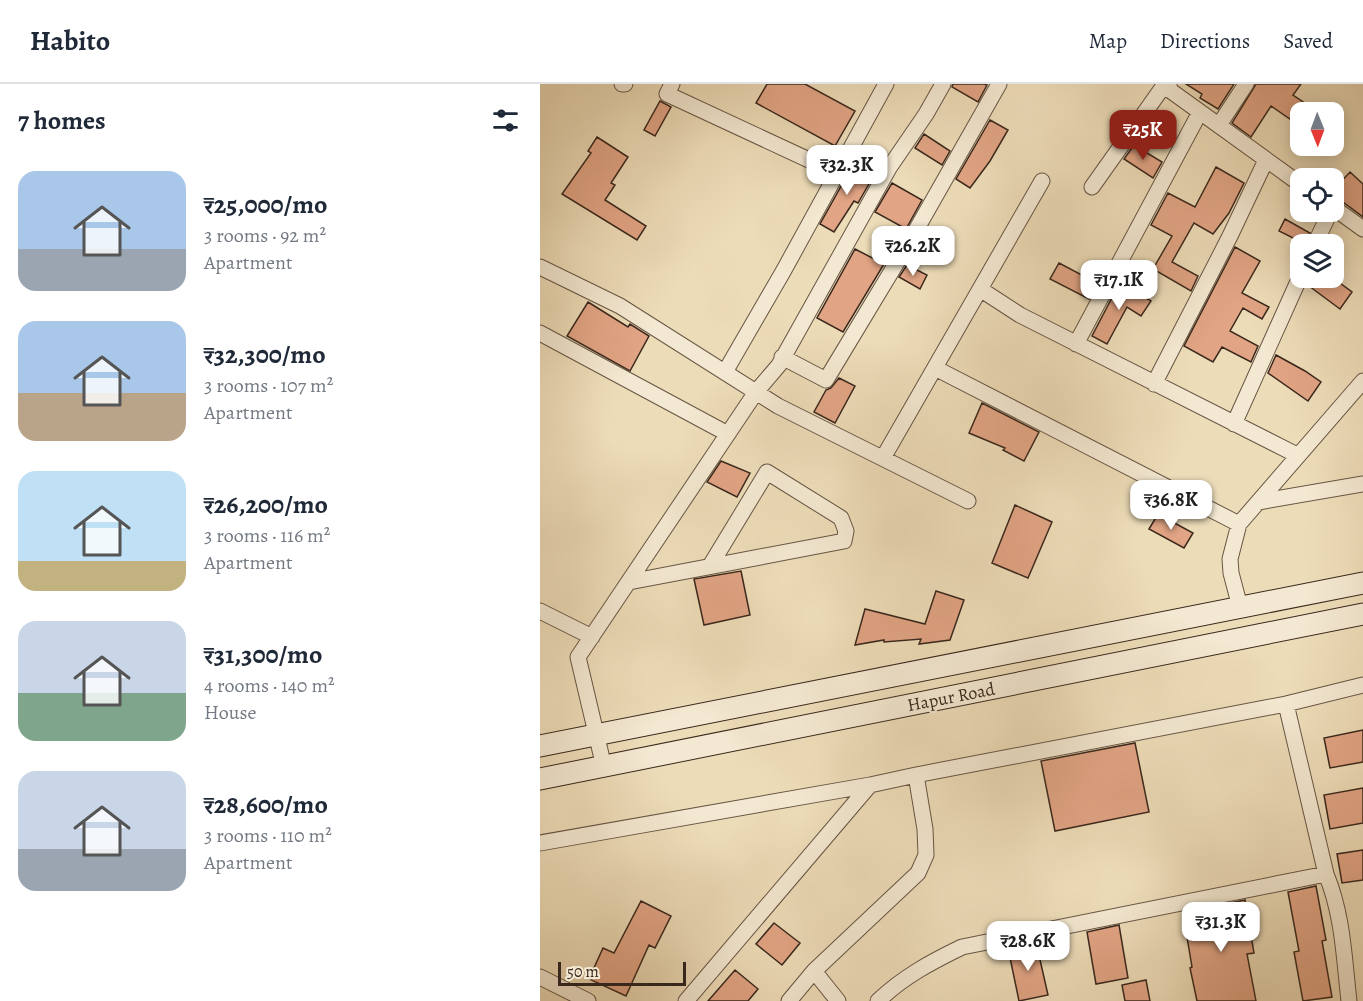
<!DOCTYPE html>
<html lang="en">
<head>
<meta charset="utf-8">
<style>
  :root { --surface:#fff; --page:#f6f6f7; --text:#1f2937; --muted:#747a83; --line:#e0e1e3; --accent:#8f2418 }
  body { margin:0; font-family:Alegreya,serif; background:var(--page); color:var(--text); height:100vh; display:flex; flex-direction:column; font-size:22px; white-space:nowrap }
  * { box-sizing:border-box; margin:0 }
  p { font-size:20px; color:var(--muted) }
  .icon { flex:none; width:33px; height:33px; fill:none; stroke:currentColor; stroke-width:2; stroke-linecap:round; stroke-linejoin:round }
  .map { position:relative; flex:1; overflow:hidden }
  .panel { display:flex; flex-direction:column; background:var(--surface); width:540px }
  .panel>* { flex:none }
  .needle { width:39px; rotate:179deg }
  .fabs { position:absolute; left:750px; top:18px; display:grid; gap:12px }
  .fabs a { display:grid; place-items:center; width:54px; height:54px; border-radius:12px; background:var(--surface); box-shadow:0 3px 15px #0003; font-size:30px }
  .scale { position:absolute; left:18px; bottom:15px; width:128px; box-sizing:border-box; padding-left:6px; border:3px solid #3a281d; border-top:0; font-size:16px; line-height:21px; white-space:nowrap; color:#3a281d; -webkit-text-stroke:4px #f3e8d1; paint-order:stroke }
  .price { position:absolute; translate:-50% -51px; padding:0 14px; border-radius:12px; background:#fff; color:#222; font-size:20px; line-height:39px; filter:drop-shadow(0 2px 3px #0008) }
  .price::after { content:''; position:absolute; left:50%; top:36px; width:18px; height:14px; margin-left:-9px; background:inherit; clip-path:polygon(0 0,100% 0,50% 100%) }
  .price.selected { background:var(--accent); color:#fff }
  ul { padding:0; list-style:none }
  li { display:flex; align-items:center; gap:18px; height:150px; padding:0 18px }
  li span { display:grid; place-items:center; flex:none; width:168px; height:120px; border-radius:18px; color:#555 }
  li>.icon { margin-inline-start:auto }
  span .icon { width:72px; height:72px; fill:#fffc; stroke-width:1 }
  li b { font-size:26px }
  h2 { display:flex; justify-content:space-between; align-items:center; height:72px; padding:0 18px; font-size:26px }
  header { display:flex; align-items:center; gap:36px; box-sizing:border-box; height:84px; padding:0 30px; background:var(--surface); border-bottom:2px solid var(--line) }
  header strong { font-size:28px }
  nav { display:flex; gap:33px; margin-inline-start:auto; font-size:21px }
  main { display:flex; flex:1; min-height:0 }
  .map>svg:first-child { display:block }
  .building { fill:#e1a484; stroke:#3a281d; stroke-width:1.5 }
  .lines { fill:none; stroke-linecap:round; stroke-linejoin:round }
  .street-casing { stroke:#675544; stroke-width:17 }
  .secondary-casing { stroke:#3a281d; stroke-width:23 }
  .street { stroke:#f3e8d1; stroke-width:15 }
  .secondary { stroke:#f3e8d1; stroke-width:21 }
  .labels { text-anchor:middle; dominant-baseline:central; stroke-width:4.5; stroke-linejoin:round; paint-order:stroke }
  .street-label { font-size:18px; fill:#3a281d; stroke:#f3e8d1 }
</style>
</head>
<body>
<header>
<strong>Habito</strong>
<nav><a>Map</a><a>Directions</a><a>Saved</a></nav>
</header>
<main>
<section class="panel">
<h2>7 homes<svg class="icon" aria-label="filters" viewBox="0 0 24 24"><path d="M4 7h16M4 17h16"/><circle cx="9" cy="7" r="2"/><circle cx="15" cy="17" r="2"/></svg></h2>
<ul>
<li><span style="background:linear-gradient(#a9c7e8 65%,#9aa5b1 0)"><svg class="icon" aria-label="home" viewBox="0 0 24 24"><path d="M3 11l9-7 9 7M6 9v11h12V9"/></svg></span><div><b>₹25,000/mo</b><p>3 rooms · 92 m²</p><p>Apartment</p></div></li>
<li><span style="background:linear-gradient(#a9c7e8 60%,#b9a48a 0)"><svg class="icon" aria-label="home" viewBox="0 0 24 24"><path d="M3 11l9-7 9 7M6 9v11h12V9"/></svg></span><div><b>₹32,300/mo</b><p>3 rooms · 107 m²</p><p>Apartment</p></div></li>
<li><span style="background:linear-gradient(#bfe0f5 75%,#c2b280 0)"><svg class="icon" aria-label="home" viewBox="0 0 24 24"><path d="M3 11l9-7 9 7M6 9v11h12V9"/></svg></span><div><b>₹26,200/mo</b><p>3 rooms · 116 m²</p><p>Apartment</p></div></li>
<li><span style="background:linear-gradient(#c9d6e8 60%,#7fa58c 0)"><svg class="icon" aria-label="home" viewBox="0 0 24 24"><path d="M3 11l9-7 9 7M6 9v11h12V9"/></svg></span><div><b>₹31,300/mo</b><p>4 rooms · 140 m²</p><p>House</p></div></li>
<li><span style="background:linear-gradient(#c9d6e8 65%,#9aa5b1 0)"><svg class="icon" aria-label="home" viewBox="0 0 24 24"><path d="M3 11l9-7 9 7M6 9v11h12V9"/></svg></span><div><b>₹28,600/mo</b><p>3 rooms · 110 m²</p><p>Apartment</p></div></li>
</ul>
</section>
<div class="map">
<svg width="823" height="917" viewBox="0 0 823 917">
  <rect width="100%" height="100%" fill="#eddcb8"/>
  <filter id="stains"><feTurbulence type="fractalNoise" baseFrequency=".00333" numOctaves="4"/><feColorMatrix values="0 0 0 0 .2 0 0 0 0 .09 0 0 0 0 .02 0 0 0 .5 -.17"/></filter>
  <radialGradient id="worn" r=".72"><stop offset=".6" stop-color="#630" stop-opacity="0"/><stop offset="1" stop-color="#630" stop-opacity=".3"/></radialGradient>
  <!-- building -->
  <path class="building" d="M 227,0 L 265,0 L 315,27 L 295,62 L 216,19 Z
    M 413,0 L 444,0 L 447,1 L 438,18 L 412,3 Z
    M 646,0 L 694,0 L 678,25 L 660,14 L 662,10 Z
    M 716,0 L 761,0 L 753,11 L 778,28 L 760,28 L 760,42 L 731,22 L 711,53 L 692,39 Z
    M 120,17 L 131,23 L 115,52 L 104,46 Z
    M 450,36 L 468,46 L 450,77 L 430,104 L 416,95 Z
    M 384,50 L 410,67 L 402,81 L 375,64 Z
    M 57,53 L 88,73 L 71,99 L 75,101 L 65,116 L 106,142 L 97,156 L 22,110 L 51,69 L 48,67 Z
    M 594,61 L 622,78 L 613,94 L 584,75 Z
    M 314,79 L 334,91 L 318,119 L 314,117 L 294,148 L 280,140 Z
    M 676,83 L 704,99 L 689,129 L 673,150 L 654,139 L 632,178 L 658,192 L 651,207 L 613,185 L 632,152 L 611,141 L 628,109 L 655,123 Z
    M 810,88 L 823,100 L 823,133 L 800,116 L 794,114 L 794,105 Z
    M 352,99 L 382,116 L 366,145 L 335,128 Z
    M 745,135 L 770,149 L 765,160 L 739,147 Z
    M 695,163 L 720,177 L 702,209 L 729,223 L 722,235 L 703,224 L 690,247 L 718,262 L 711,278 L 682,263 L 673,278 L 644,262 Z
    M 315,165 L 344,180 L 303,248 L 277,234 Z
    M 519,179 L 557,199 L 549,215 L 510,195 Z
    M 367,181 L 387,191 L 380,205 L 359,193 Z
    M 776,194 L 793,194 L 812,208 L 800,225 L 769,202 Z
    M 582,199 L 611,217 L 601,232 L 587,223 L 567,260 L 552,252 L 575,208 Z
    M 48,218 L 88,243 L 90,240 L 109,252 L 90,287 L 27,252 Z
    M 736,271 L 765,287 L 781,298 L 768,317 L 728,289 Z
    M 299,294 L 315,302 L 295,339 L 274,328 L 286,306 L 291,304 Z
    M 442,319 L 499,348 L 484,377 L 463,366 L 465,364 L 429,349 Z
    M 181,377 L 210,389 L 197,413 L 167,398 Z
    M 475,421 L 512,438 L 488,494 L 452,479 Z
    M 618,430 L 653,449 L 644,464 L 609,445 Z
    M 201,487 L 210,531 L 164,541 L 154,495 Z
    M 396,507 L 424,516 L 410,556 L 379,560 L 381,555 L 344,558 L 344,556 L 315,561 L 325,525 L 385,540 Z
    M 823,646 L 823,678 L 790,684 L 784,654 Z
    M 595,659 L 609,728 L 515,747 L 501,677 Z
    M 823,704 L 823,739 L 790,745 L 784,711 Z
    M 823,766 L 823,796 L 802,799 L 797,770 Z
    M 776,802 L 786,856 L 782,857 L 792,913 L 763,917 L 754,868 L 759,867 L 748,808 Z
    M 705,816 L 714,869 L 707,870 L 716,917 L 657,917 L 650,884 L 652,883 L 643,829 Z
    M 101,817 L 131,832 L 115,864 L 109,861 L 86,912 L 49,895 L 63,864 L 74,869 Z
    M 234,839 L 260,859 L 242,881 L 216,860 Z
    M 579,841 L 588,894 L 556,900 L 547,848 Z
    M 496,858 L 508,911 L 479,917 L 468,864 Z
    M 195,886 L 218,905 L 208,917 L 168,917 Z
    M 606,896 L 610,917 L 585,917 L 582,901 Z"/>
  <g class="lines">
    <!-- street casing -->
    <g class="street-casing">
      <path id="street" d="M 82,0 L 85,0
        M 132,0 L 127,10 L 297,89
        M 628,0 L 631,7 L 760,100
        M 679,41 L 706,0
        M 552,103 L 625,0
        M 794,124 L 823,145
        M 775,160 L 790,128
        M 0,183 L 80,222 L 238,322 L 428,417
        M 440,205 L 480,231 L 757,371
        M 0,249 L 188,350
        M 536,260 L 660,28
        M 242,273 L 286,296 L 371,155 L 459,0
        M 395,284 L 699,440
        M 185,288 L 244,186 L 346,0
        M 614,300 L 690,152 L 726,76
        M 694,340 L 760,193
        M 343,374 L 502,97
        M 718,418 L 823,400
        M 89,498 L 304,457 L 306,447 L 301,434 L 227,388 L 170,482
        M 700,523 L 691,489 L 690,475 L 699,440 L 823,297
        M 0,527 L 52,553
        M 746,620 L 786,790 C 803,831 804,874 809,917
        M 64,683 L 38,573 L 216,308 L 239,281 L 349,84 L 386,30 L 403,0
        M 0,759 L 330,701 L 376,691
        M 0,893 L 48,917
        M 146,917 L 330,701
        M 249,917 L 274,887
        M 298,917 L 274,887 L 378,789 L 386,771 L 385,745 L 376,691 L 746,620 L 823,601
        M 338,917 C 363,893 391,878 422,863 L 786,790"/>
    </g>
    <!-- secondary casing -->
    <g class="secondary-casing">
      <path id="secondary" d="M 0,662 L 823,499
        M 0,695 L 823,530"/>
    </g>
    <!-- street -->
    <use href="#street" class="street"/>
    <!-- secondary -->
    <use href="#secondary" class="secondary"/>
  </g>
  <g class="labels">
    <!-- street labels -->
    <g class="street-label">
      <text transform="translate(411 613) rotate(-11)">Hapur Road</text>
    </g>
  </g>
  <rect width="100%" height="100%" filter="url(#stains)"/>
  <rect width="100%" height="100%" fill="url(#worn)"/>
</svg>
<div class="fabs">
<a><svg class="needle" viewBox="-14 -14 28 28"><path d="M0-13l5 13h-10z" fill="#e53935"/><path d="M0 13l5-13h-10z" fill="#747a83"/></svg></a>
<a><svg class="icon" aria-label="locate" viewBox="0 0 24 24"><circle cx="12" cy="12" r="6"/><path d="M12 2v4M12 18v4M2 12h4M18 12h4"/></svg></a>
<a><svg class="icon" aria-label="layers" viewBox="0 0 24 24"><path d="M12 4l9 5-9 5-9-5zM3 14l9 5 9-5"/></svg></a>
</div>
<div class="scale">50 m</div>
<b class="price selected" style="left:603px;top:77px">₹25K</b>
<b class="price" style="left:307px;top:112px">₹32.3K</b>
<b class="price" style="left:373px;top:193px">₹26.2K</b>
<b class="price" style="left:579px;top:227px">₹17.1K</b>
<b class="price" style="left:631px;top:447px">₹36.8K</b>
<b class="price" style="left:681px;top:869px">₹31.3K</b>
<b class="price" style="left:488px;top:888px">₹28.6K</b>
</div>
</main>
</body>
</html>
